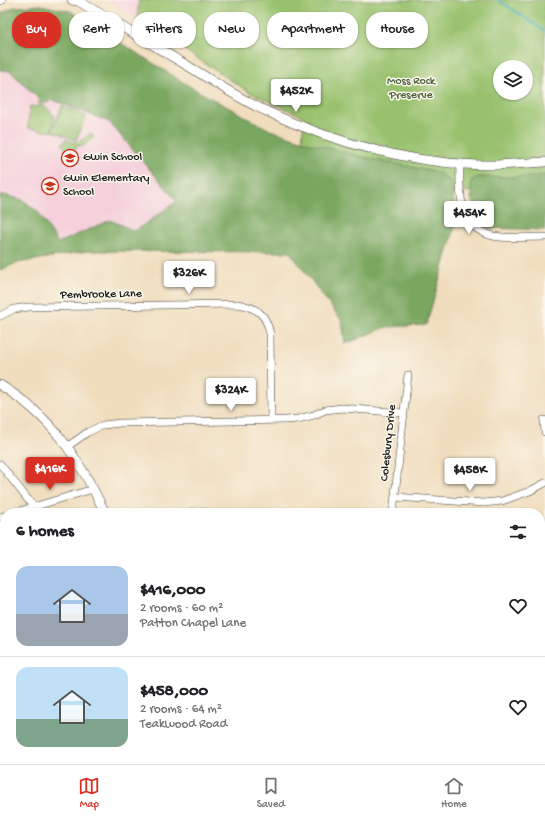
<!DOCTYPE html>
<html lang="en">
<head>
<meta charset="utf-8">
<style>
  :root { --surface:#fff; --page:#f2f2f2; --text:#202124; --muted:#757577; --line:#e0e0e0; --accent:#d93025 }
  body { margin:0; font-family:"Gochi Hand",sans-serif; background:var(--page); color:var(--text); height:100vh; display:flex; flex-direction:column; font-size:15px; white-space:nowrap }
  * { box-sizing:border-box; margin:0 }
  p { font-size:13px; color:var(--muted) }
  .icon { flex:none; width:22px; height:22px; fill:none; stroke:currentColor; stroke-width:2; stroke-linecap:round; stroke-linejoin:round }
  .map { position:relative; flex:1; overflow:hidden }
  .sheet { position:absolute; left:0px; top:508px; width:545px; height:256px; display:flex; flex-direction:column; background:var(--surface); border-radius:16px 16px 0 0; box-shadow:0 1px 3px #0004 }
  .sheet>* { flex:none }
  .hud { position:absolute; left:12px; top:12px; width:521px; height:36px; display:flex; gap:8px }
  .fabs { position:absolute; left:493px; top:60px; display:grid; gap:8px }
  .fabs a { display:grid; place-items:center; width:40px; height:40px; border-radius:50%; background:var(--surface); box-shadow:0 1px 3px #0004; font-size:20px }
  .price { position:absolute; translate:-50% -34px; padding:0 9px; border-radius:4px; background:#fff; color:#222; font-size:13px; line-height:26px; filter:drop-shadow(0 1px 2px #0008) }
  .price::after { content:''; position:absolute; left:50%; top:24px; width:12px; height:9px; margin-left:-6px; background:inherit; clip-path:polygon(0 0,100% 0,50% 100%) }
  .price.current { background:var(--accent); color:#fff }
  ul { padding:0; list-style:none }
  li { display:flex; align-items:center; gap:12px; height:100px; padding:0 16px }
  li+li { border-top:1px solid var(--line) }
  li span { display:grid; place-items:center; flex:none; width:112px; height:80px; border-radius:12px; color:#555 }
  li>.icon { margin-inline-start:auto }
  span .icon { width:48px; height:48px; fill:#fffc; stroke-width:1 }
  li b { font-size:17px }
  h2 { display:flex; justify-content:space-between; align-items:center; height:48px; padding:0 16px; font-size:17px }
  .tag { padding:0 14px; border-radius:16px; background:var(--surface); box-shadow:0 1px 3px #0004; font-size:14px; line-height:36px }
  .tag.current { background:var(--accent); color:#fff }
  .menu { display:flex; justify-content:space-around; align-items:center; height:56px; border-top:1px solid var(--line); background:var(--surface); font-size:11px; color:var(--muted) }
  .menu a { display:grid; justify-items:center; gap:2px }
  .menu .current { color:var(--accent) }
  .map>svg:first-child { display:block }
  .built { fill:#f5cfda }
  .green { fill:#98c16d; stroke:#5a6e44; fill-rule:evenodd }
  .forest { fill:#7aa760; stroke:#4b623e }
  .water { fill:#3aacb5; stroke:#2b6468 }
  .lines { fill:none; stroke-linecap:round; stroke-linejoin:round }
  .stream { stroke:#3aacb5; stroke-width:2 }
  .street-casing { stroke:#3c3934; stroke-width:8 }
  .secondary-casing { stroke:#3c3934; stroke-width:10 }
  .street { stroke:#fff; stroke-width:7 }
  .secondary { stroke:#fff; stroke-width:9 }
  .labels { text-anchor:middle; dominant-baseline:central; stroke-width:3; stroke-linejoin:round; paint-order:stroke }
  .park-label { font-size:12px; fill:#4e5e3c; stroke:#fbf7ec }
  .poi-label { font-size:12px; fill:#1c1c1c; stroke:#fbf7ec; text-anchor:start }
  .street-label { font-size:12px; fill:#1c1c1c; stroke:#fbf7ec }
</style>
</head>
<body>
<div class="map">
<svg width="545" height="764" viewBox="0 0 545 764">
  <rect width="100%" height="100%" fill="#fbf7ec"/>
  <filter id="ink" filterUnits="userSpaceOnUse"><feTurbulence type="fractalNoise" baseFrequency=".025" numOctaves="2"/><feDisplacementMap in="SourceGraphic" scale="8" xChannelSelector="R" yChannelSelector="G"/><feConvolveMatrix kernelMatrix="1 2 1 2 8 2 1 2 1" color-interpolation-filters="sRGB"/></filter>
  <filter id="wash" filterUnits="userSpaceOnUse"><feTurbulence type="fractalNoise" baseFrequency=".012" numOctaves="4" result="noise"/><feDisplacementMap in="SourceGraphic" scale="16" xChannelSelector="R" yChannelSelector="G"/><feGaussianBlur stdDeviation="0.9" result="paint"/><feColorMatrix in="noise" values="0 0 0 0 0 0 0 0 0 0 0 0 0 0 0 0 0 1.4 0 .05"/><feComposite in="paint" operator="in"/></filter>
  <g filter="url(#wash)">
    <rect width="100%" height="100%" fill="#f0ddbd"/>
    <!-- built -->
    <path class="built" d="M 107,0 L 139,0 L 137,19 Z
      M 0,70 L 10,71 L 44,104 L 53,100 L 109,122 L 177,201 L 135,231 L 110,220 L 57,243 L 38,212 L 23,200 L 0,194 Z"/>
    <!-- green -->
    <path class="green" d="M 139,0 L 545,0 L 545,184 L 445,194 L 302,145 L 304,117 L 249,92 L 137,19 ZM 500,67 L 526,67 L 526,93 L 500,93 Z
      M 39,101 L 44,107 L 45,106 L 55,116 L 51,132 L 28,128 L 30,106 L 39,107 Z
      M 62,106 L 86,116 L 76,140 L 52,131 Z
      M 91,133 L 94,137 L 84,146 L 77,146 L 75,152 L 68,151 L 62,144 L 66,139 C 77,145 82,141 91,133 Z"/>
    <!-- forest -->
    <path class="forest" d="M 41,5 L 70,11 L 194,89 L 270,130 L 313,144 L 376,160 L 438,172 L 450,181 L 457,220 L 426,325 L 387,327 L 345,344 L 342,321 L 290,252 L 88,251 L 17,263 L 0,270 L 0,194 L 23,200 L 38,212 L 58,243 L 110,220 L 135,231 L 177,201 L 109,122 L 53,100 L 44,104 L 10,71 L 0,70 L 0,14 L 14,7 Z
      M 545,175 L 545,230 L 488,228 L 478,221 L 471,198 L 471,181 L 478,177 L 532,177 Z
      M 5,587 L 5,652 L 0,658 L 0,590 Z
      M 5,666 L 5,741 L 0,746 L 0,673 Z"/>
    <!-- water -->
    <path class="water" d="M 194,506 L 209,507 L 217,513 L 178,513 Z"/>
    <g class="lines">
      <!-- stream -->
      <path class="stream" d="M 498,0 L 545,31"/>
    </g>
  </g>
  <g filter="url(#ink)">
    <g class="lines">
      <!-- street casing -->
      <g class="street-casing">
        <path id="street" d="M 460,163 C 459,192 458,228 493,236 C 508,239 529,237 545,237
          M 0,316 L 14,309 L 29,307 L 238,304 C 258,308 266,314 270,334 L 271,420
          M 544,420 L 545,432
          M 68,446 L 88,432 L 103,425 L 120,423 L 286,420 L 298,419 L 314,415 L 325,410 L 342,408 L 403,413
          M 0,464 L 33,506 L 37,513
          M 395,497 L 484,503 L 502,501 L 530,491 L 545,483
          M 13,513 L 93,489
          M 393,513 L 408,375
          M 0,517 L 5,516
          M 540,605 L 545,604
          M 249,759 L 253,764
          M 525,759 L 528,764"/>
      </g>
      <!-- secondary casing -->
      <g class="secondary-casing">
        <path id="secondary" d="M 0,0 L 1,0
          M 72,0 L 78,1 L 99,13 C 132,33 165,52 198,72 C 220,86 242,100 266,111 C 336,144 419,166 497,165 C 513,164 529,163 545,162
          M 0,385 C 52,416 80,460 105,513
          M 181,764 L 182,759"/>
      </g>
      <!-- street -->
      <use href="#street" class="street"/>
      <!-- secondary -->
      <use href="#secondary" class="secondary"/>
    </g>
  </g>
  <!-- icons -->
  <defs>
    <g id="school-ring" transform="scale(0.9)"><circle r="9.5" fill="#fbf7ec" stroke="#c8321e" stroke-width="1.5"/><path d="M0-5L7-2L0 1L-7-2ZM-4 1L0 2.5L4 1V4Q0 6-4 4Z" fill="#c8321e"/></g>
  </defs>
  <g fill-rule="evenodd">
    <use href="#school-ring" x="70" y="158"/>
    <use href="#school-ring" x="50" y="186"/>
  </g>
  <g class="labels">
    <!-- park labels -->
    <g class="park-label">
      <text x="411" y="82">Moss Rock<tspan x="411" dy="14">Preserve</tspan></text>
    </g>
    <!-- poi labels -->
    <g class="poi-label">
      <text x="83" y="158">Gwin School</text>
      <text x="63" y="179">Gwin Elementary<tspan x="63" dy="14">School</tspan></text>
    </g>
    <!-- street labels -->
    <g class="street-label">
      <text transform="translate(101 295) rotate(-1)">Pembrooke Lane</text>
      <text transform="translate(389 443) rotate(-84)">Colesbury Drive</text>
    </g>
  </g>
</svg>
<div class="fabs">
<a><svg class="icon" aria-label="layers" viewBox="0 0 24 24"><path d="M12 4l9 5-9 5-9-5zM3 14l9 5 9-5"/></svg></a>
</div>
<b class="price" style="left:296px;top:113px">$452K</b>
<b class="price" style="left:469px;top:235px">$454K</b>
<b class="price" style="left:189px;top:295px">$326K</b>
<b class="price" style="left:231px;top:412px">$324K</b>
<b class="price current" style="left:50px;top:491px">$416K</b>
<b class="price" style="left:470px;top:492px">$458K</b>
<div class="hud">
<a class="tag current">Buy</a>
<a class="tag">Rent</a>
<a class="tag">Filters</a>
<a class="tag">New</a>
<a class="tag">Apartment</a>
<a class="tag">House</a>
</div>
<section class="sheet">
<h2>6 homes<svg class="icon" aria-label="filters" viewBox="0 0 24 24"><path d="M4 7h16M4 17h16"/><circle cx="9" cy="7" r="2"/><circle cx="15" cy="17" r="2"/></svg></h2>
<ul>
<li><span style="background:linear-gradient(#a9c7e8 60%,#9aa5b1 0)"><svg class="icon" aria-label="home" viewBox="0 0 24 24"><path d="M3 11l9-7 9 7M6 9v11h12V9"/></svg></span><div><b>$416,000</b><p>2 rooms · 60 m²</p><p>Patton Chapel Lane</p></div><svg class="icon" aria-label="heart" viewBox="0 0 24 24"><path d="M12 20l-8-8c-3-5 5-10 8-4 3-6 11-1 8 4z"/></svg></li>
<li><span style="background:linear-gradient(#bfe0f5 65%,#7fa58c 0)"><svg class="icon" aria-label="home" viewBox="0 0 24 24"><path d="M3 11l9-7 9 7M6 9v11h12V9"/></svg></span><div><b>$458,000</b><p>2 rooms · 64 m²</p><p>Teakwood Road</p></div><svg class="icon" aria-label="heart" viewBox="0 0 24 24"><path d="M12 20l-8-8c-3-5 5-10 8-4 3-6 11-1 8 4z"/></svg></li>
</ul>
</section>
</div>
<nav class="menu">
<a class="current"><svg class="icon" aria-label="map" viewBox="0 0 24 24"><path d="M3 6l6-2 6 2 6-2v14l-6 2-6-2-6 2zM9 4v14M15 6v14"/></svg>Map</a>
<a><svg class="icon" aria-label="saved" viewBox="0 0 24 24"><path d="M7 4h10v16l-5-4-5 4z"/></svg>Saved</a>
<a><svg class="icon" aria-label="home" viewBox="0 0 24 24"><path d="M3 11l9-7 9 7M6 9v11h12V9"/></svg>Home</a>
</nav>
</body>
</html>
